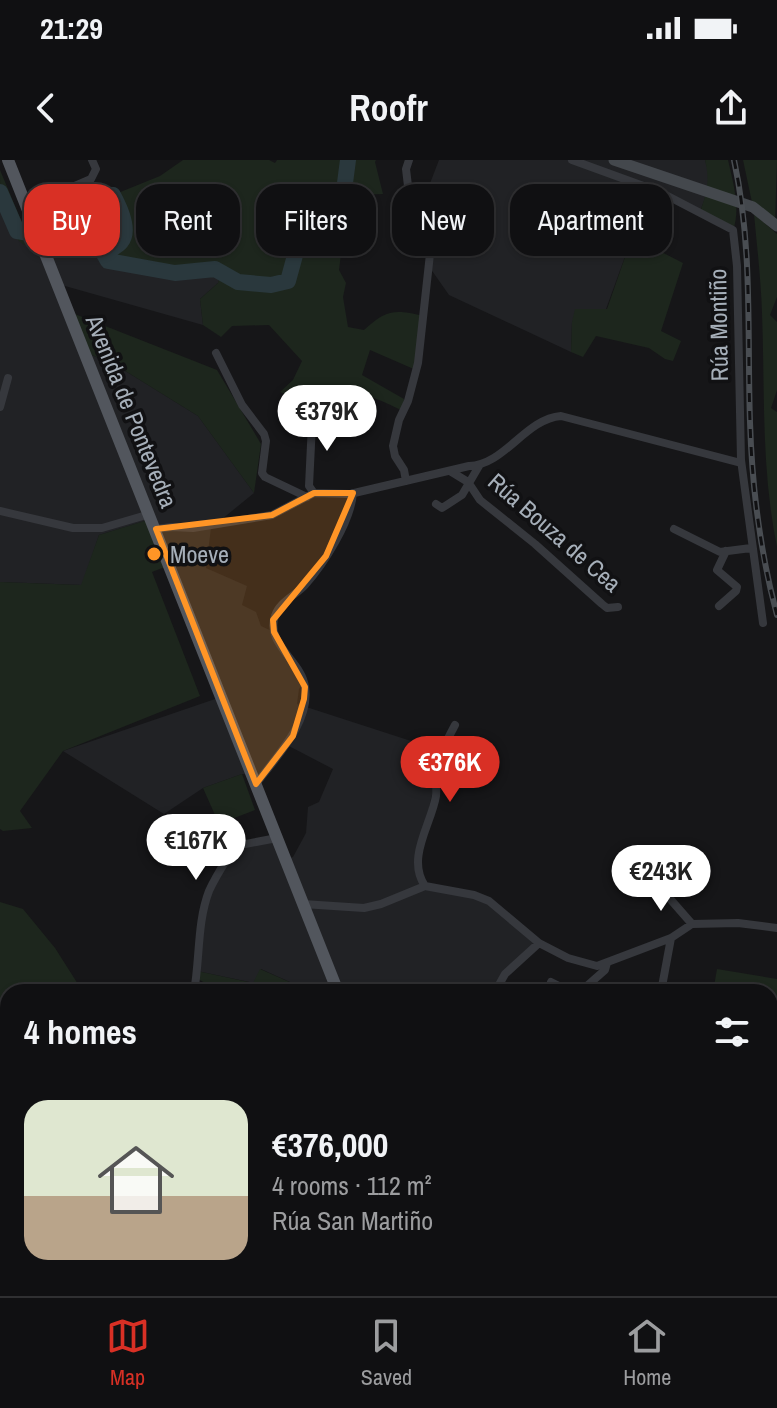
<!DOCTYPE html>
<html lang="en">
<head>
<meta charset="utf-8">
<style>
  :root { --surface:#101012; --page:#19191b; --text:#f1f3f6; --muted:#9c9d9f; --line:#303032; --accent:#d93025 }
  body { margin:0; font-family:"Archivo Narrow",sans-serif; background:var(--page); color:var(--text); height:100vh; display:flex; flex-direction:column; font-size:30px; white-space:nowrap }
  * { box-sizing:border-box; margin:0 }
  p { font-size:26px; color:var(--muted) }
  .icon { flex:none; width:44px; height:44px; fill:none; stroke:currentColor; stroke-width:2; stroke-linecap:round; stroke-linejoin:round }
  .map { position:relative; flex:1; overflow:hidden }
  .drawer { position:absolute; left:0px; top:824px; width:778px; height:312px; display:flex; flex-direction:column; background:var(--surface); border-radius:24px 24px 0 0; box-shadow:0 2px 6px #0004,0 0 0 2px var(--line) }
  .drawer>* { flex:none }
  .guide { position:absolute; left:24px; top:24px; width:730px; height:72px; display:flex; gap:16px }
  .price { position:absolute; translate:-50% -68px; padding:0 18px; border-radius:28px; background:#fff; color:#222; font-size:26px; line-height:52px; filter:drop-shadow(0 2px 4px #0008) }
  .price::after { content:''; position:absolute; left:50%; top:48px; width:24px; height:18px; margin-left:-12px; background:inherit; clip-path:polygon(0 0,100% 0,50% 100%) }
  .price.selected { background:var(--accent); color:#fff }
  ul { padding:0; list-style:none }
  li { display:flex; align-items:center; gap:24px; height:200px; padding:0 24px }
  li+li { border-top:2px solid var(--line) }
  li span { display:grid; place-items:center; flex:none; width:224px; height:160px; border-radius:24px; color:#555 }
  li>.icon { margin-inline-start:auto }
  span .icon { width:96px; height:96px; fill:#fffc; stroke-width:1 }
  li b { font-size:34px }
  h2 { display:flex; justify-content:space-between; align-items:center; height:96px; padding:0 24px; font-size:34px }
  .tag { padding:0 28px; border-radius:24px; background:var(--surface); box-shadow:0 2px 6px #0004,0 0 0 2px var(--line); font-size:28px; line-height:72px }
  .tag.selected { background:var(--accent); color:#fff }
  .status { display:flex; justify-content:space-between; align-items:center; height:56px; padding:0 40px; background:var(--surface); direction:ltr }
  .status svg { height:22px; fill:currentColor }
  header { display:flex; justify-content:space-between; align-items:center; height:104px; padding:0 24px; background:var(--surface); font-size:36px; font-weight:700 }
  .tab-bar { display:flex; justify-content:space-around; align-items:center; height:112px; border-top:2px solid var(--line); background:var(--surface); font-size:22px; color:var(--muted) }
  .tab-bar a { display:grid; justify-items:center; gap:4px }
  .tab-bar .selected { color:var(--accent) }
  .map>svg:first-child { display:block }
  .built { fill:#212225 }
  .green { fill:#1d261d }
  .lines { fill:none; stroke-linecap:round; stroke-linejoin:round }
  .stream { stroke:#2a383d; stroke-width:3 }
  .river { stroke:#2a383d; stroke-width:16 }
  .street { stroke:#36383d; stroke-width:8 }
  .secondary { stroke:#44484d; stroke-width:11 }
  .primary { stroke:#52565d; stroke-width:12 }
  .rail-casing { stroke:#494d52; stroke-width:6 }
  .rail { stroke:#111113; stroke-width:3; stroke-dasharray:9; stroke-linecap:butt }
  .marked { fill:#ff9526; fill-opacity:0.2; stroke:#ff9526; stroke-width:6; stroke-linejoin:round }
  .poi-dot { fill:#ff9526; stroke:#111113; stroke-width:3 }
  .labels { text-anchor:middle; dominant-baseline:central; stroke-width:7; stroke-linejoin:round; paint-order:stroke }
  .street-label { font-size:24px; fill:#a6afb9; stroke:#111113 }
  .poi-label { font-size:24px; fill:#a6afb9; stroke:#111113; text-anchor:start }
</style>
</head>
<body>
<div class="status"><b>21:29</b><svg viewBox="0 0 49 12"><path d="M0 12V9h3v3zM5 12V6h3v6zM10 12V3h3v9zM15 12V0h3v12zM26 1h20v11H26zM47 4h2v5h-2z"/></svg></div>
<header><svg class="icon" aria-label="back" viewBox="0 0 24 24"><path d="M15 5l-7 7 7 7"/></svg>Roofr<svg class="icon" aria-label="share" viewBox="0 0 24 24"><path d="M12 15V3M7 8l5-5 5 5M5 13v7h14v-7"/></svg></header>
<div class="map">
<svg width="777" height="1136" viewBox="0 0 777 1136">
  <rect width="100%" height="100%" fill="#161618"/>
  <!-- built -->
  <path class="built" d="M 439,0 L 705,0 L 709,14 L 708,30 L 700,52 L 650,28 L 606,149 L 572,162 L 571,192 L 449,135 L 428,105 L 419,43 L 424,39 Z
    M 97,34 L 113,35 L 121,50 L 125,76 L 120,83 L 104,94 L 105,99 L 175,113 L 215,109 L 222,112 L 218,123 L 200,139 L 203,165 L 58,124 L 82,190 L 127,212 L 198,256 L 254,333 L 211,368 L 206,408 L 247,426 L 242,445 L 256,452 L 261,466 L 274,472 L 304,523 L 299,529 L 297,544 L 442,591 L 417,701 L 425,726 L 489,741 L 539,783 L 505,814 L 495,832 L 312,832 L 261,809 L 254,823 L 197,811 L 208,733 L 235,686 L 277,678 L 286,699 L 293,697 L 306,673 L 308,647 L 319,642 L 333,609 L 285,584 L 259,615 L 242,614 L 203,628 L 164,654 L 63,591 L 221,537 L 155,358 L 99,375 L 82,425 L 0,422 L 0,41 L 17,70 L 29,73 L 59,43 Z
    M 267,1128 L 539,1128 L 536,1136 L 261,1136 Z"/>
  <!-- green -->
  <path class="green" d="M 183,0 L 269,0 L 275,3 L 277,0 L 376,0 L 375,2 L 383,34 L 356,35 L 344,68 L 345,81 L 341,94 L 339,110 L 346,123 L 343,137 L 348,167 L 364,170 C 386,150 394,149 423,156 L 416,210 L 370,190 L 362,215 L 404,239 L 403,251 C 374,237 367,233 334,235 L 328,242 L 298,237 L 297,240 L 280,232 L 293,220 L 302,201 L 269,165 L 232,166 L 221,177 L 203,165 L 200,139 L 218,123 L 221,112 L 208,109 L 175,113 L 108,101 L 104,94 C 132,76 128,63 113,35 L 160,16 Z
    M 705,0 L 728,0 C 733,22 741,49 733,70 L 700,52 C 707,33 710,20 705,0 Z
    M 743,0 L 777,0 L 775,63 L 753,47 Z
    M 0,10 L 31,84 L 24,85 C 0,67 0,37 0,10 Z
    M 754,54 L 777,74 L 777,137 L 770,155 L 777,162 L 777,230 L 771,248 L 777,252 L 777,387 C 761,309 765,232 762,153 C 761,120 757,87 754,54 Z
    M 632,77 L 683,103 L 661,171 L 681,181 L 673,201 L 665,199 L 649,188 L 596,176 L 583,197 L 571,192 L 572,162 L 575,149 L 607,149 Z
    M 67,151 L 217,210 L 261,284 L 254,333 L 198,256 L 127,212 L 82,190 Z
    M 151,359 L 170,405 L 152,412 L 200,536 L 63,591 L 20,651 L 32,668 L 3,671 L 0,669 L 0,422 L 81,425 L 99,375 Z
    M 242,614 L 255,650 L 219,664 L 203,628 Z
    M 0,742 L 23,749 L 55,788 L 83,832 L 8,832 L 8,856 L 2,855 L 8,872 L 3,958 L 8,960 L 8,1070 L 5,1071 L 0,1053 Z
    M 260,809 L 312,832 L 222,832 L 196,818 L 197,811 L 253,823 Z
    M 717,809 L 777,819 L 777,894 L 770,893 L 770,832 L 713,832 Z"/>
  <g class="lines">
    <!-- stream -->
    <path class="stream" d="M 0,863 L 3,872 L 0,997
      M 0,1020 L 8,1046
      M 114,1128 L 120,1136"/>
    <!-- river -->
    <path class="river" d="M 0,32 L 17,71 L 29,73
      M 46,55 C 63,39 89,34 113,35 C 119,46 131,70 121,82 C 117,87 109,90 104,94 L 108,101 L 175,113 L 215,109 L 238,122 L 271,125 L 288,121 L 297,88 L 341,62 L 349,43 L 345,23 L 348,0"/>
    <!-- street -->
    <path class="street" d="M 572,0 L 660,32 L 733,70 L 737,106 L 741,300 L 763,463
      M 26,47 L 91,19 L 96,9 L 92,0
      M 216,193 L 242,245 L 264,274 L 266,281 L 262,313 L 265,317 L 307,337
      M 0,247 L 8,218
      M 450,311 L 468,322 L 480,340 L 535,384 L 602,444 L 607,448 L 618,447
      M 406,321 L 404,310 L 395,296 L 393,286 L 399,260 L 408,241 L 418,203 L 430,94 L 422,47 L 408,26 L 406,9 L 409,0
      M 314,333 L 309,326 L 312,264 L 319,259 L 345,266
      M 436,344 L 442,348 L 462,335 L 479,306
      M 0,351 L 73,368 L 102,368 L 150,354
      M 156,369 L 172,367 L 193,368 L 272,355 L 314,333 L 350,334 L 469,306 C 505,305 525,259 561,256 L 741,303
      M 674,369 L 720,392 L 751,388
      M 719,446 L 736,431 L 737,427 L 717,410 L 726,391
      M 256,624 C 275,598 311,562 305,527 C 302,501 265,484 275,456 C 279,442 296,435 305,425 C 324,404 351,361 353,333
      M 661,724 L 664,732 L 692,764
      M 425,726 C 406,698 431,665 436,636 C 437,628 435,620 437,611 C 439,595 447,580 455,565
      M 303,744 L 364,748 L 381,744 L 425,726 L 474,735 L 489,741 L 539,783 L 568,798 L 597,806 L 671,778 L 692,764 L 738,763 L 777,768
      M 551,822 L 571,832
      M 194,832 C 200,799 197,762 209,731 C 216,715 226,701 235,686 L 277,678
      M 495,832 L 505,814 L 539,783
      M 580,832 L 605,810 L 607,803
      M 661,832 L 671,778
      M 245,1128 L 246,1136"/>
    <!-- secondary -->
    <path class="secondary" d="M 614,0 L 753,47 L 777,66"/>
    <!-- primary -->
    <path class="primary" d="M 8,0 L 338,832
      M 454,1128 L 457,1136"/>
    <!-- rail casing -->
    <g class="rail-casing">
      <path id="rail" d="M 734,0 C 753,87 747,174 750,262 C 752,327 760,392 777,455"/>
    </g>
    <!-- rail -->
    <use href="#rail" class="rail"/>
  </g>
  <!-- marked area -->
  <path class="marked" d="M 314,333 L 353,333 L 326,396 L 273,460 L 274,472 L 305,527 L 304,539 L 293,576 L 256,624 L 156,369 L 272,355 Z"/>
  <!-- markers -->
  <circle class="poi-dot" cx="154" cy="394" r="8"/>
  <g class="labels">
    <!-- street labels -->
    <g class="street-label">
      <text transform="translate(718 165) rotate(-91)">Rúa Montiño</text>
      <text transform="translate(132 251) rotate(68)">Avenida de Pontevedra</text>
      <text transform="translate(555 372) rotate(41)">Rúa Bouza de Cea</text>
    </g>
    <!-- poi labels -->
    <g class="poi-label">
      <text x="170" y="394">Moeve</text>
    </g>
  </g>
</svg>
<b class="price" style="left:327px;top:293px">€379K</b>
<b class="price selected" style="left:450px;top:644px">€376K</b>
<b class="price" style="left:196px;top:722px">€167K</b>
<b class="price" style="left:661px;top:753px">€243K</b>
<div class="guide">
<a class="tag selected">Buy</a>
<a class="tag">Rent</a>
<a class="tag">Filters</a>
<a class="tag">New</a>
<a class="tag">Apartment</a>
</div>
<section class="drawer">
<h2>4 homes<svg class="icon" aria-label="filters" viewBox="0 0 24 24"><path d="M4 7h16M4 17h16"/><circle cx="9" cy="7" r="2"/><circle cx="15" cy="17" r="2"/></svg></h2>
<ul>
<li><span style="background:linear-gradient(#dfe7d0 60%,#b9a48a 0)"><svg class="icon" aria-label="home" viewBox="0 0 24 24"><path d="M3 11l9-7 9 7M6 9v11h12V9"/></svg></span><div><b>€376,000</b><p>4 rooms · 112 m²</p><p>Rúa San Martiño</p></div></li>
</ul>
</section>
</div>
<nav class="tab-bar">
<a class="selected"><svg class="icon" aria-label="map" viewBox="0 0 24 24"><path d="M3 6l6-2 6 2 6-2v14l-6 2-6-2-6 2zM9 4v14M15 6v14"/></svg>Map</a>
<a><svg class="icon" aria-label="saved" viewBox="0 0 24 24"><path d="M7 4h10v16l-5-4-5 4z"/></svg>Saved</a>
<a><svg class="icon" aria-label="home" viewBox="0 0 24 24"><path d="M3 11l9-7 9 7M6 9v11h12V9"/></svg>Home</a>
</nav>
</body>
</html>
